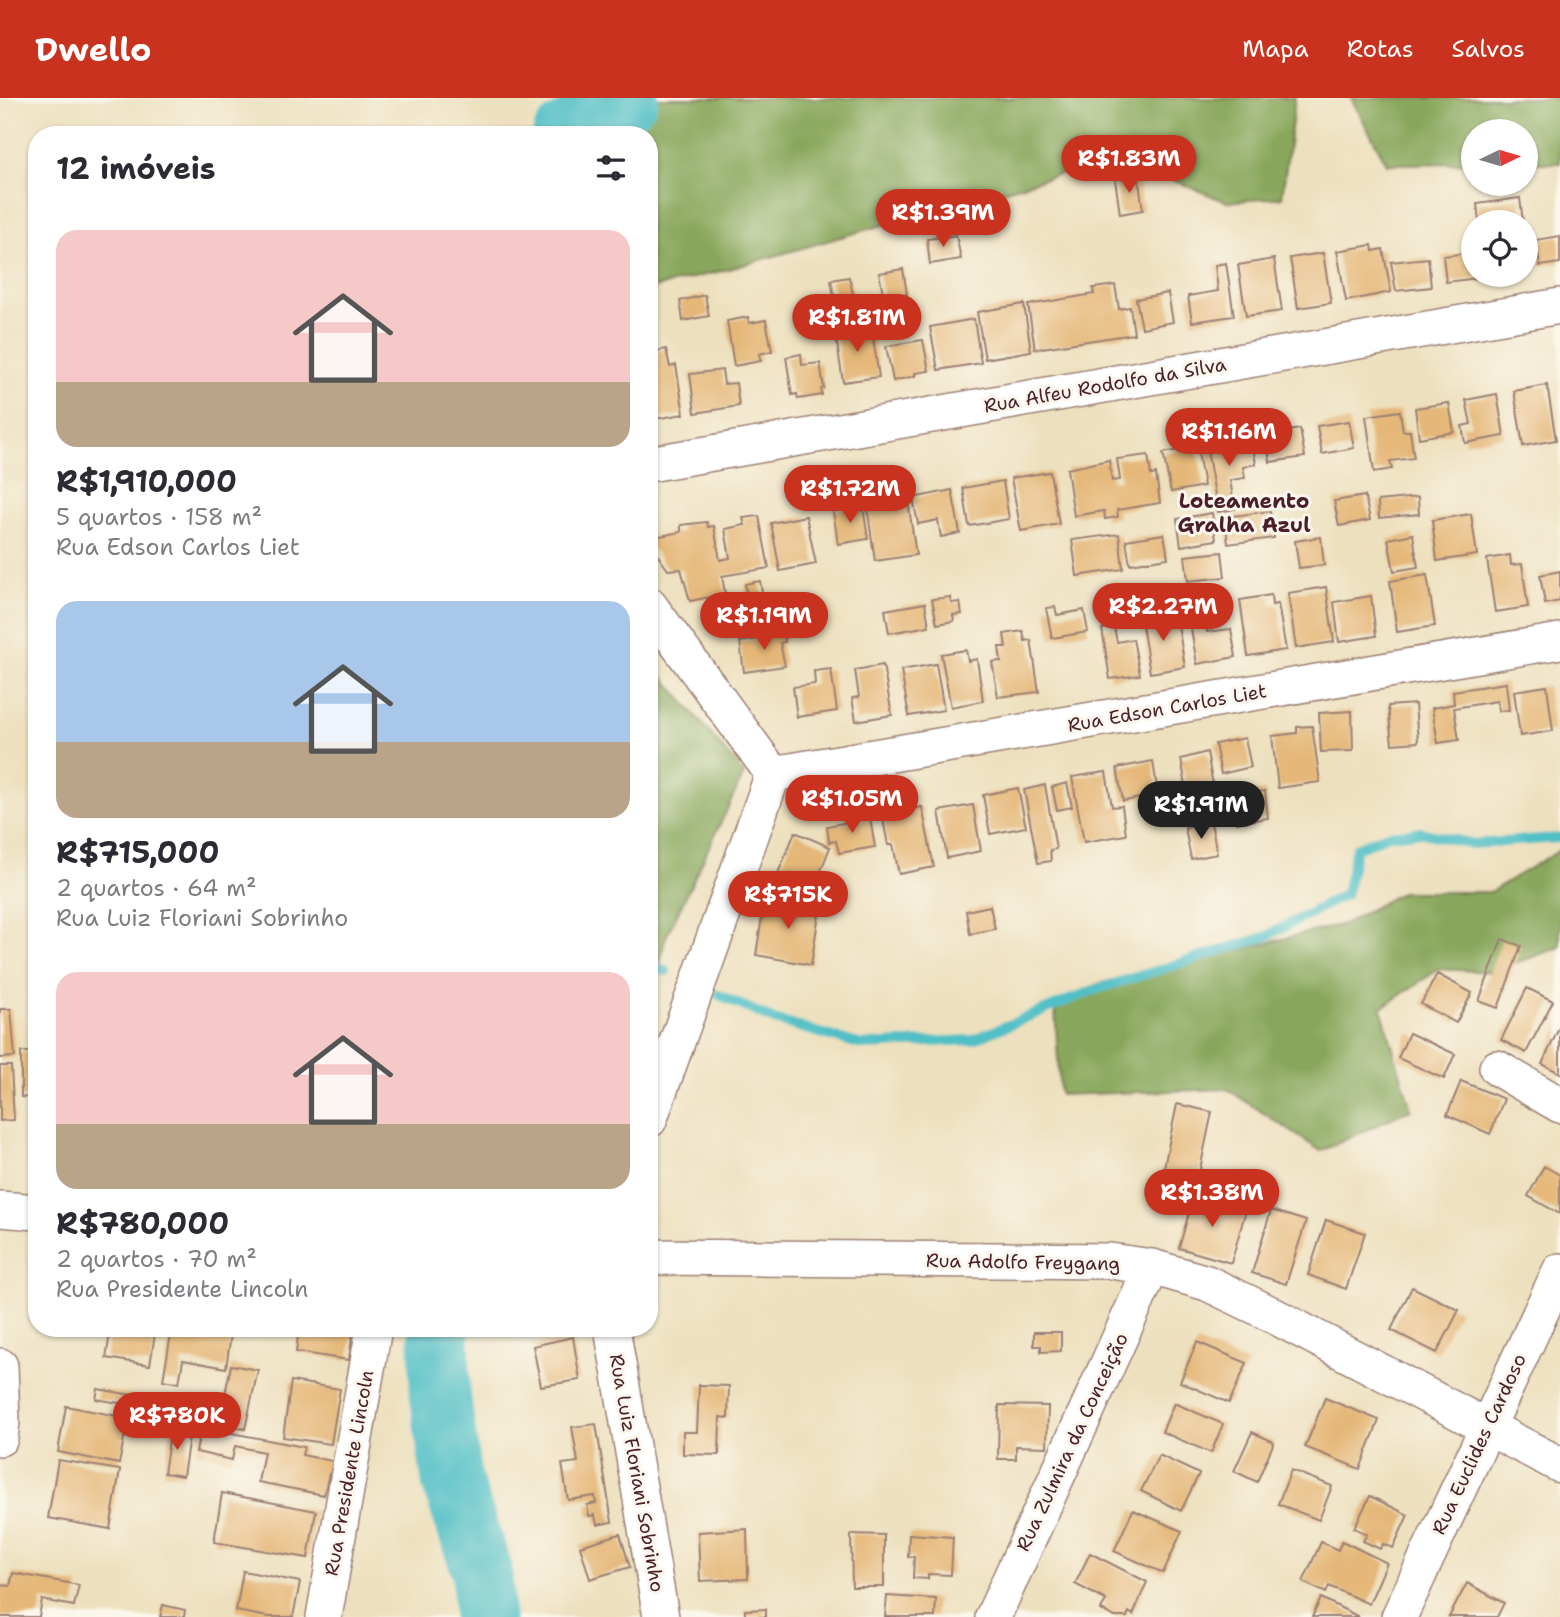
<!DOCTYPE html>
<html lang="pt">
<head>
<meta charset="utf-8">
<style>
  :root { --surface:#fff; --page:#f2f2f3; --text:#2b2b33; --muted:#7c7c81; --accent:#c8321e }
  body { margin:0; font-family:"Shantell Sans",sans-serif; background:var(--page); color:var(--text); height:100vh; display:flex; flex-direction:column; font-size:26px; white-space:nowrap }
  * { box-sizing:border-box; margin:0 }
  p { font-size:23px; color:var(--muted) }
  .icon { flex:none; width:38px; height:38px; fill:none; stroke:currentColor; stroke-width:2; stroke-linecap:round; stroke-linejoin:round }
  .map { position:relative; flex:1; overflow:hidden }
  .side { position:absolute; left:28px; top:28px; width:630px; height:1211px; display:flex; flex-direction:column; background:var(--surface); border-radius:28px; box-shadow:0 2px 5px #0004 }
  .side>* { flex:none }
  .needle { width:46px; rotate:85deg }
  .fabs { position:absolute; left:1461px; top:21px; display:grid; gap:14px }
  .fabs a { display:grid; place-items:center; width:77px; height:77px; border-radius:50%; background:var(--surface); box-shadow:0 2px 5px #0004; font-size:35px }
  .price { position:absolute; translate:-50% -60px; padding:0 16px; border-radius:24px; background:var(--accent); color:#fff; font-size:23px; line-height:46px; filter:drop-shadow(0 2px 4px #0008) }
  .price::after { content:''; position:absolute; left:50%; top:42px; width:21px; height:16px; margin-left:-10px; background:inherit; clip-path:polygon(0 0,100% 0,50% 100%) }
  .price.on { background:#222; color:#fff }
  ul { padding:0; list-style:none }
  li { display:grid; align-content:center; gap:14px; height:371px; padding:0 28px }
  li span { display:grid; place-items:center; height:217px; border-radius:21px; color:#555 }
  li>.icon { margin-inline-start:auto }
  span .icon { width:126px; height:126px; fill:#fffc; stroke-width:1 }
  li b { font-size:30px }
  h2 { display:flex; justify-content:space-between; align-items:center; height:84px; padding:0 28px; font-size:30px }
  header { display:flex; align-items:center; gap:42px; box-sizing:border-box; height:98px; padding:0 35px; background:var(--accent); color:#fff }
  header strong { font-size:33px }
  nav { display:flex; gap:38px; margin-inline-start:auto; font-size:24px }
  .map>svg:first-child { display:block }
  .forest { fill:#88a75b; stroke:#696343; stroke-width:2 }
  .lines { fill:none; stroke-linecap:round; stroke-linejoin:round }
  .stream { stroke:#51bfc6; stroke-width:10 }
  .river { stroke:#51bfc6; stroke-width:61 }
  .building { fill:#e5b778 }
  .minor-casing { stroke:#9c8074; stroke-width:38 }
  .minor { stroke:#fff; stroke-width:35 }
  .labels { text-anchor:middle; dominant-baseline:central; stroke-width:6; stroke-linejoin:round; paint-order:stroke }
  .street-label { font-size:19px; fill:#4a1f2b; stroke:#fbf7ec }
  .neighbourhood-label { font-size:21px; font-weight:bold; fill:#4a1f2b; stroke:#fbf7ec }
</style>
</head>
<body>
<header>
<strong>Dwello</strong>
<nav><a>Mapa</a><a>Rotas</a><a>Salvos</a></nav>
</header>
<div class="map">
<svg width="1560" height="1519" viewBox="0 0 1560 1519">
  <rect width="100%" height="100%" fill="#fbf7ec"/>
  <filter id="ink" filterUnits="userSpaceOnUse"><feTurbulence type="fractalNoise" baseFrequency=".0143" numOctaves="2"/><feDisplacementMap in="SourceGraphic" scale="14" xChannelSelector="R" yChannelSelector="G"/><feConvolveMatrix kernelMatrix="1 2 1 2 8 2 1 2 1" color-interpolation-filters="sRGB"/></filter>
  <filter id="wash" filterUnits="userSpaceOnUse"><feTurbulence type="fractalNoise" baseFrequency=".00686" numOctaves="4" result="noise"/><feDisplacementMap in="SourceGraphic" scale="28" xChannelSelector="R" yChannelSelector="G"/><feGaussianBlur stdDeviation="1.57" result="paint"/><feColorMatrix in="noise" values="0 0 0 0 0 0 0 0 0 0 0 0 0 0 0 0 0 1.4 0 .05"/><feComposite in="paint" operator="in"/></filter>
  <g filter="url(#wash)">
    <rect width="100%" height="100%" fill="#ede0be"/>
    <!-- forest -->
    <path class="forest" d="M 654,0 L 1295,0 L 1282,99 L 1227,104 L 1117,60 L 729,171 L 649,191 L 649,37 L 597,37 Z
      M 1351,0 L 1560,0 L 1560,65 L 1526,65 L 1526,33 L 1474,33 L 1473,65 L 1387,66 Z
      M 649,562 L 744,676 L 665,841 L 655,889 L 649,887 Z
      M 1560,752 L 1560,849 L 1492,874 L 1439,871 L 1381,910 L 1411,1011 L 1321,1053 L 1227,991 L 1060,997 L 1055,909 L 1098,886 L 1344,826 L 1402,794 L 1490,794 Z"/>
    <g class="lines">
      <!-- stream -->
      <path class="stream" d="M 649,867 L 666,873
        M 719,897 L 774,922 L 862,947 L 972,942 L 1091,893 L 1265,839 L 1346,796 L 1356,750 L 1388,737 L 1419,734 L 1473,746 L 1560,740"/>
      <!-- river -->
      <path class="river" d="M 563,37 L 628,0
        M 439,1230 L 440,1295 L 452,1383 L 482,1473 L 484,1519"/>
    </g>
    <g id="blocks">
      <!-- building -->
      <path class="building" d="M 1138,78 L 1143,112 L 1120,116 L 1115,81 Z
        M 1520,100 L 1523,124 L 1479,124 L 1477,106 Z
        M 956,137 L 961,161 L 930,166 L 927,141 Z
        M 1560,138 L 1560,165 L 1540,168 L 1536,142 Z
        M 1372,147 L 1373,153 L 1383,151 L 1391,194 L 1346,203 L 1337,153 Z
        M 1474,154 L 1474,177 L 1478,177 L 1478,180 L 1446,184 L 1443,158 Z
        M 1323,155 L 1331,205 L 1298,210 L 1290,160 Z
        M 1428,160 L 1431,189 L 1396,193 L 1391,164 Z
        M 1274,161 L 1282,213 L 1246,218 L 1238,167 Z
        M 1226,165 L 1234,218 L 1192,224 L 1188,198 L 1218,193 L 1215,167 Z
        M 903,171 L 907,196 L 884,200 L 879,175 Z
        M 849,179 L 854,200 L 835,203 L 831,182 Z
        M 1115,187 L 1119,211 L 1130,209 L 1134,236 L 1035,251 L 1028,207 L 1094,196 L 1093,190 Z
        M 1168,195 L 1173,224 L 1142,230 L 1136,201 Z
        M 705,197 L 709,218 L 683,223 L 680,203 Z
        M 1024,206 L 1031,253 L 985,261 L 977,214 Z
        M 748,219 L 749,225 L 766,222 L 772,253 L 759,256 L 761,263 L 734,268 L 727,223 Z
        M 974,221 L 981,265 L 938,272 L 930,229 Z
        M 871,228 L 879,279 L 843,284 L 835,233 Z
        M 923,242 L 929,273 L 915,275 L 915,278 L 893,283 L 886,248 Z
        M 666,251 L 670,269 L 676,267 L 684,316 L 649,322 L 649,255 Z
        M 801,256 L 802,267 L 820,265 L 824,290 L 821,291 L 822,297 L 798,301 L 797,296 L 792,297 L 786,259 Z
        M 722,272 L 724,286 L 736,285 L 739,308 L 695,315 L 690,276 Z
        M 1547,287 L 1556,342 L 1523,348 L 1514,293 Z
        M 1497,296 L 1504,338 L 1465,345 L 1462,328 L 1471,326 L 1466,302 Z
        M 1449,305 L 1454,334 L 1419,340 L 1415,310 Z
        M 1400,313 L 1403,333 L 1410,333 L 1414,360 L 1390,363 L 1392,371 L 1374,374 L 1366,318 Z
        M 1349,323 L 1354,350 L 1322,356 L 1317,328 Z
        M 1300,331 L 1305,359 L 1270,364 L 1266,337 Z
        M 1251,339 L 1256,366 L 1243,369 L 1245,380 L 1230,382 L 1235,411 L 1218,414 L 1206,346 Z
        M 1197,349 L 1204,388 L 1171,394 L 1163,355 Z
        M 1148,357 L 1151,377 L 1156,376 L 1160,405 L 1117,412 L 1118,419 L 1105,421 L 1104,413 L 1074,418 L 1067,371 L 1109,362 L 1112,383 L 1120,382 L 1117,361 Z
        M 1050,374 L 1059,426 L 1021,433 L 1011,380 Z
        M 1003,383 L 1009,421 L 969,428 L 963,390 Z
        M 952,392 L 960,435 L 941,439 L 938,422 L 918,426 L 913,400 Z
        M 907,396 L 916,457 L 875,463 L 866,402 Z
        M 1365,398 L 1370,422 L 1339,428 L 1334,403 Z
        M 1418,399 L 1419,416 L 1379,420 L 1378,403 Z
        M 863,408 L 868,441 L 838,446 L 833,413 Z
        M 1270,413 L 1274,440 L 1228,446 L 1225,419 Z
        M 1212,415 L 1216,442 L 1181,448 L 1177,421 Z
        M 1471,416 L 1477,457 L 1437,463 L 1432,422 Z
        M 759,418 L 769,470 L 722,478 L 725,496 L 690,503 L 681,471 L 668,472 L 649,445 L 649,440 L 681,434 L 681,427 L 707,424 L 708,429 L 714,428 L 720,462 L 730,460 L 725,431 L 745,427 L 743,420 Z
        M 806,418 L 816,466 L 780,473 L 771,425 Z
        M 1119,436 L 1123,471 L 1077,478 L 1072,442 Z
        M 1164,436 L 1168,460 L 1130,466 L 1126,442 Z
        M 1413,436 L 1418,469 L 1394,473 L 1388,441 Z
        M 1321,439 L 1324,467 L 1299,470 L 1295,443 Z
        M 1222,454 L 1225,479 L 1188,483 L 1185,458 Z
        M 1510,457 L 1511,467 L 1522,466 L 1528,509 L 1495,514 L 1487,461 Z
        M 1560,473 L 1560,503 L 1545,506 L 1540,477 Z
        M 1427,477 L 1435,528 L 1397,534 L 1390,483 Z
        M 760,483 L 763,499 L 747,502 L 745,486 Z
        M 1326,489 L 1334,544 L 1296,550 L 1288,495 Z
        M 1271,497 L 1272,507 L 1278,506 L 1286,552 L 1248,558 L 1240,502 Z
        M 1371,498 L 1376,538 L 1339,544 L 1334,504 Z
        M 950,499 L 951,505 L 960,504 L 962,516 L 953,517 L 954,523 L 937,526 L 932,501 Z
        M 1147,499 L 1148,509 L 1133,512 L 1132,503 Z
        M 925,505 L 929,528 L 889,535 L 885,512 Z
        M 1055,509 L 1057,517 L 1084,512 L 1088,534 L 1052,540 L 1046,510 Z
        M 1176,515 L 1185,569 L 1150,575 L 1141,521 Z
        M 1205,522 L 1207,534 L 1231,531 L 1236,559 L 1197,566 L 1190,525 Z
        M 783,528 L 785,544 L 780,545 L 785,568 L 744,574 L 740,544 L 772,539 L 771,530 Z
        M 1114,529 L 1117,544 L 1133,541 L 1140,577 L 1110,581 L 1102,531 Z
        M 1023,533 L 1025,543 L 1031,542 L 1039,594 L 998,599 L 992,564 L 1001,563 L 999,549 L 1006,549 L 1004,536 Z
        M 966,552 L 968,563 L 977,561 L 983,603 L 951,609 L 941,556 Z
        M 936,566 L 944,612 L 909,618 L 901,572 Z
        M 883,567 L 892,617 L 856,623 L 852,600 L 859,599 L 855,572 Z
        M 831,571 L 837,613 L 797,619 L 793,589 L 815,586 L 814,573 Z
        M 1506,585 L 1509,612 L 1499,613 L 1497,603 L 1454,610 L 1459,642 L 1438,645 L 1432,610 L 1454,606 L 1453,593 Z
        M 1547,588 L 1553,633 L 1520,638 L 1514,593 Z
        M 1415,606 L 1418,644 L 1392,646 L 1388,608 Z
        M 1352,613 L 1353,653 L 1321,654 L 1319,615 Z
        M 1312,628 L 1320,684 L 1278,690 L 1272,638 L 1297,635 L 1297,629 Z
        M 1245,640 L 1251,669 L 1221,676 L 1215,646 Z
        M 1207,654 L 1216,704 L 1190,709 L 1181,661 Z
        M 1153,663 L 1158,697 L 1123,703 L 1117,670 Z
        M 1106,674 L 1112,709 L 1122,708 L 1126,737 L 1084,744 L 1072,679 Z
        M 1067,685 L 1072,709 L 1057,712 L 1052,689 Z
        M 1045,687 L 1056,751 L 1050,752 L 1051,763 L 1038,765 L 1024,692 Z
        M 1018,690 L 1026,729 L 990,736 L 983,697 Z
        M 1265,693 L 1268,720 L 1236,725 L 1232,698 Z
        M 973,707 L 981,753 L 947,760 L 939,713 Z
        M 922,709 L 934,769 L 899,776 L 893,747 L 888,747 L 882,717 Z
        M 870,720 L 875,749 L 839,755 L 836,743 L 829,744 L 827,728 Z
        M 1211,724 L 1217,756 L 1191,761 L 1185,730 Z
        M 795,734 L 830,749 L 813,793 L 777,778 Z
        M 765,800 L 820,809 L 811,867 L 756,857 Z
        M 990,808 L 995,831 L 970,836 L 966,813 Z
        M 1502,841 L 1521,848 L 1498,910 L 1479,903 Z
        M 1437,876 L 1472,895 L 1456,925 L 1421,906 Z
        M 1527,890 L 1553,903 L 1526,955 L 1501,942 Z
        M 0,911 L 11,911 L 15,959 L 0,960 Z
        M 1560,928 L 1560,975 L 1542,966 Z
        M 1409,935 L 1455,956 L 1444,981 L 1398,960 Z
        M 21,954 L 37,954 L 37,1000 L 21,999 Z
        M 0,968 L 11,968 L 14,1022 L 0,1023 Z
        M 1461,983 L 1504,1001 L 1490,1036 L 1447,1017 Z
        M 1177,1006 L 1212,1014 L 1198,1081 L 1163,1074 Z
        M 1544,1068 L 1560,1077 L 1560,1116 L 1528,1098 Z
        M 1194,1097 L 1246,1112 L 1231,1165 L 1179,1150 Z
        M 1271,1112 L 1306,1123 L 1286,1186 L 1252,1175 Z
        M 1326,1122 L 1365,1135 L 1346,1191 L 1308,1177 Z
        M 1412,1189 L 1459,1212 L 1437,1255 L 1391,1232 Z
        M 111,1230 L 156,1230 L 150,1267 L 106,1260 Z
        M 172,1230 L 232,1230 L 226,1270 L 183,1262 L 179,1285 L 163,1282 Z
        M 299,1230 L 353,1230 L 349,1262 L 296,1254 Z
        M 1034,1234 L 1061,1234 L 1061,1253 L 1041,1254 L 1041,1248 L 1034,1248 Z
        M 573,1239 L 580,1282 L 541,1288 L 533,1248 Z
        M 1197,1244 L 1247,1265 L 1229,1305 L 1180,1284 Z
        M 231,1267 L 258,1272 L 245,1331 L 219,1326 Z
        M 291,1283 L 340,1291 L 331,1346 L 283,1339 Z
        M 699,1287 L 729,1288 L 728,1320 L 720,1319 L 719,1357 L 683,1356 L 683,1334 L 697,1334 Z
        M 98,1291 L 149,1300 L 147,1310 L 96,1301 Z
        M 161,1296 L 220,1307 L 217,1328 L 157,1317 Z
        M 1325,1300 L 1379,1322 L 1360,1371 L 1305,1349 Z
        M 1174,1305 L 1223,1326 L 1211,1355 L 1162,1334 Z
        M 999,1307 L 1048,1308 L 1047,1349 L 1016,1348 L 1016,1361 L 998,1361 Z
        M 66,1308 L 128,1320 L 119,1366 L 58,1354 Z
        M 596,1326 L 612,1424 L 597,1427 L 595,1417 L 589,1418 L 587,1407 L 596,1405 L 595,1398 L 568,1402 L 562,1366 L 578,1364 L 572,1329 Z
        M 171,1329 L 190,1332 L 183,1378 L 164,1375 Z
        M 201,1329 L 304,1349 L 302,1357 L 337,1364 L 334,1377 L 329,1376 L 324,1397 L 258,1384 L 264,1354 L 235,1348 L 232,1362 L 196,1354 Z
        M 1252,1334 L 1274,1344 L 1257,1384 L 1234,1373 Z
        M 1159,1357 L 1199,1376 L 1181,1413 L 1141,1393 Z
        M 58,1362 L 120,1372 L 110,1431 L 48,1420 Z
        M 1291,1372 L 1332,1388 L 1319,1422 L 1278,1406 Z
        M 222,1395 L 316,1413 L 308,1460 L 214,1444 Z
        M 1370,1398 L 1408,1417 L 1393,1450 L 1383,1446 L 1380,1451 L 1363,1443 L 1367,1436 L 1354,1430 Z
        M 1133,1412 L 1182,1433 L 1163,1475 L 1114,1453 Z
        M 747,1431 L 748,1481 L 700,1483 L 698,1434 Z
        M 620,1436 L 630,1469 L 590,1481 L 580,1448 Z
        M 851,1436 L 884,1437 L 884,1489 L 852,1489 Z
        M 909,1436 L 953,1439 L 951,1477 L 928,1476 L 928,1481 L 913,1480 L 914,1459 L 908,1459 Z
        M 1342,1443 L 1387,1465 L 1369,1506 L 1329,1488 L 1326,1495 L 1303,1484 L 1321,1444 L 1338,1452 Z
        M 1090,1455 L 1147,1484 L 1133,1517 L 1129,1514 L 1127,1519 L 1115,1519 L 1101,1512 L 1106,1502 L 1075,1486 Z
        M 243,1473 L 300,1484 L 293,1519 L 268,1519 L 236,1513 Z
        M 13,1475 L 79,1487 L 74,1508 L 42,1502 L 39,1519 L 0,1519 L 0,1487 L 10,1488 Z
        M 1467,1485 L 1504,1505 L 1497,1519 L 1449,1519 Z
        M 887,1498 L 936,1501 L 935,1519 L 885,1519 Z
        M 1321,1500 L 1359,1519 L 1312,1519 Z
        M 163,1507 L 185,1512 L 184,1519 L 160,1519 Z
        M 766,1511 L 766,1519 L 745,1519 L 745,1512 Z"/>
    </g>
  </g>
  <g filter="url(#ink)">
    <use href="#blocks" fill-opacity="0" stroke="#9c8074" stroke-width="2"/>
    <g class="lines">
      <!-- minor casing -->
      <g class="minor-casing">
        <path id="minor" d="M 649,366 L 1560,208
          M 649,507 L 773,676 L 649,1022
          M 773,676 L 1560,543
          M 1497,970 L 1560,1007
          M 0,1111 L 37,1114
          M 649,1159 L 1110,1163 L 1152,1169 L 1207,1185 L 1261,1211 L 1560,1367
          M 612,1230 L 661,1519
          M 0,1268 L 2,1324 L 0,1340
          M 324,1519 L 374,1230
          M 993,1519 L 1152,1169
          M 1399,1519 L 1560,1173"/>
      </g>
      <!-- minor -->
      <use href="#minor" class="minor"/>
    </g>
  </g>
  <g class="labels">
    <!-- street labels -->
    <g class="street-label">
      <text transform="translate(1105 287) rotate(-10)">Rua Alfeu Rodolfo da Silva</text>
      <text transform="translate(1167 610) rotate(-10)">Rua Edson Carlos Liet</text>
      <text transform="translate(1023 1164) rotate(1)">Rua Adolfo Freygang</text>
      <text transform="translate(1072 1344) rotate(-65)">Rua Zulmira da Conceição</text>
      <text transform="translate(1479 1346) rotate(-65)">Rua Euclides Cardoso</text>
      <text transform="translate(349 1375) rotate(-80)">Rua Presidente Lincoln</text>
      <text transform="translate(637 1375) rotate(80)">Rua Luiz Floriani Sobrinho</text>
    </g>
    <!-- neighbourhood labels -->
    <g class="neighbourhood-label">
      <text x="1244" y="403">Loteamento<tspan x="1244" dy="24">Gralha Azul</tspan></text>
    </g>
  </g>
</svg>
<div class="fabs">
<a><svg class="needle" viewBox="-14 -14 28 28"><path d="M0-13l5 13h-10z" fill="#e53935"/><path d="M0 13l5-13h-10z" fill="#7c7c81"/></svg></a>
<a><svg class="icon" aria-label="locate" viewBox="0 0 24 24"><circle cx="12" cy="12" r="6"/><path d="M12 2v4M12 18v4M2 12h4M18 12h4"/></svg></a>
</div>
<b class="price" style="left:1129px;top:97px">R$1.83M</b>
<b class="price" style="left:943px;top:151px">R$1.39M</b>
<b class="price" style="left:857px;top:256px">R$1.81M</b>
<b class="price" style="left:1229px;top:370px">R$1.16M</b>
<b class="price" style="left:850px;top:427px">R$1.72M</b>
<b class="price" style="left:1163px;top:545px">R$2.27M</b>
<b class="price" style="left:764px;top:554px">R$1.19M</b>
<b class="price" style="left:852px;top:737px">R$1.05M</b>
<b class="price on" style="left:1201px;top:743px">R$1.91M</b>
<b class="price" style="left:788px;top:833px">R$715K</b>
<b class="price" style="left:1212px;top:1131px">R$1.38M</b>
<b class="price" style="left:177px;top:1354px">R$780K</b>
<section class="side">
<h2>12 imóveis<svg class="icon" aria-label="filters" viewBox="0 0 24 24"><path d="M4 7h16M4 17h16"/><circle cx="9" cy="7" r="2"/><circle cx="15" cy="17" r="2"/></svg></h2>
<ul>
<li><span style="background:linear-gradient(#f6c9c9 70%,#b9a48a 0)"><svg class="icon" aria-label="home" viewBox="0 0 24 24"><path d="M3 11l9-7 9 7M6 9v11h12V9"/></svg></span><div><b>R$1,910,000</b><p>5 quartos · 158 m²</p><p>Rua Edson Carlos Liet</p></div></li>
<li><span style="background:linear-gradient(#a9c7e8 65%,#b9a48a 0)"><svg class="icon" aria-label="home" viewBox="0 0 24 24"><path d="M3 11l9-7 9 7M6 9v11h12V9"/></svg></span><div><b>R$715,000</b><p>2 quartos · 64 m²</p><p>Rua Luiz Floriani Sobrinho</p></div></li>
<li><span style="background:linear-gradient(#f6c9c9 70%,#b9a48a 0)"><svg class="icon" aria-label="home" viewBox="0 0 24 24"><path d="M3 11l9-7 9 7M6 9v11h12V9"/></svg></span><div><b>R$780,000</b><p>2 quartos · 70 m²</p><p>Rua Presidente Lincoln</p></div></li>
</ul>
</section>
</div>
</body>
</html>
